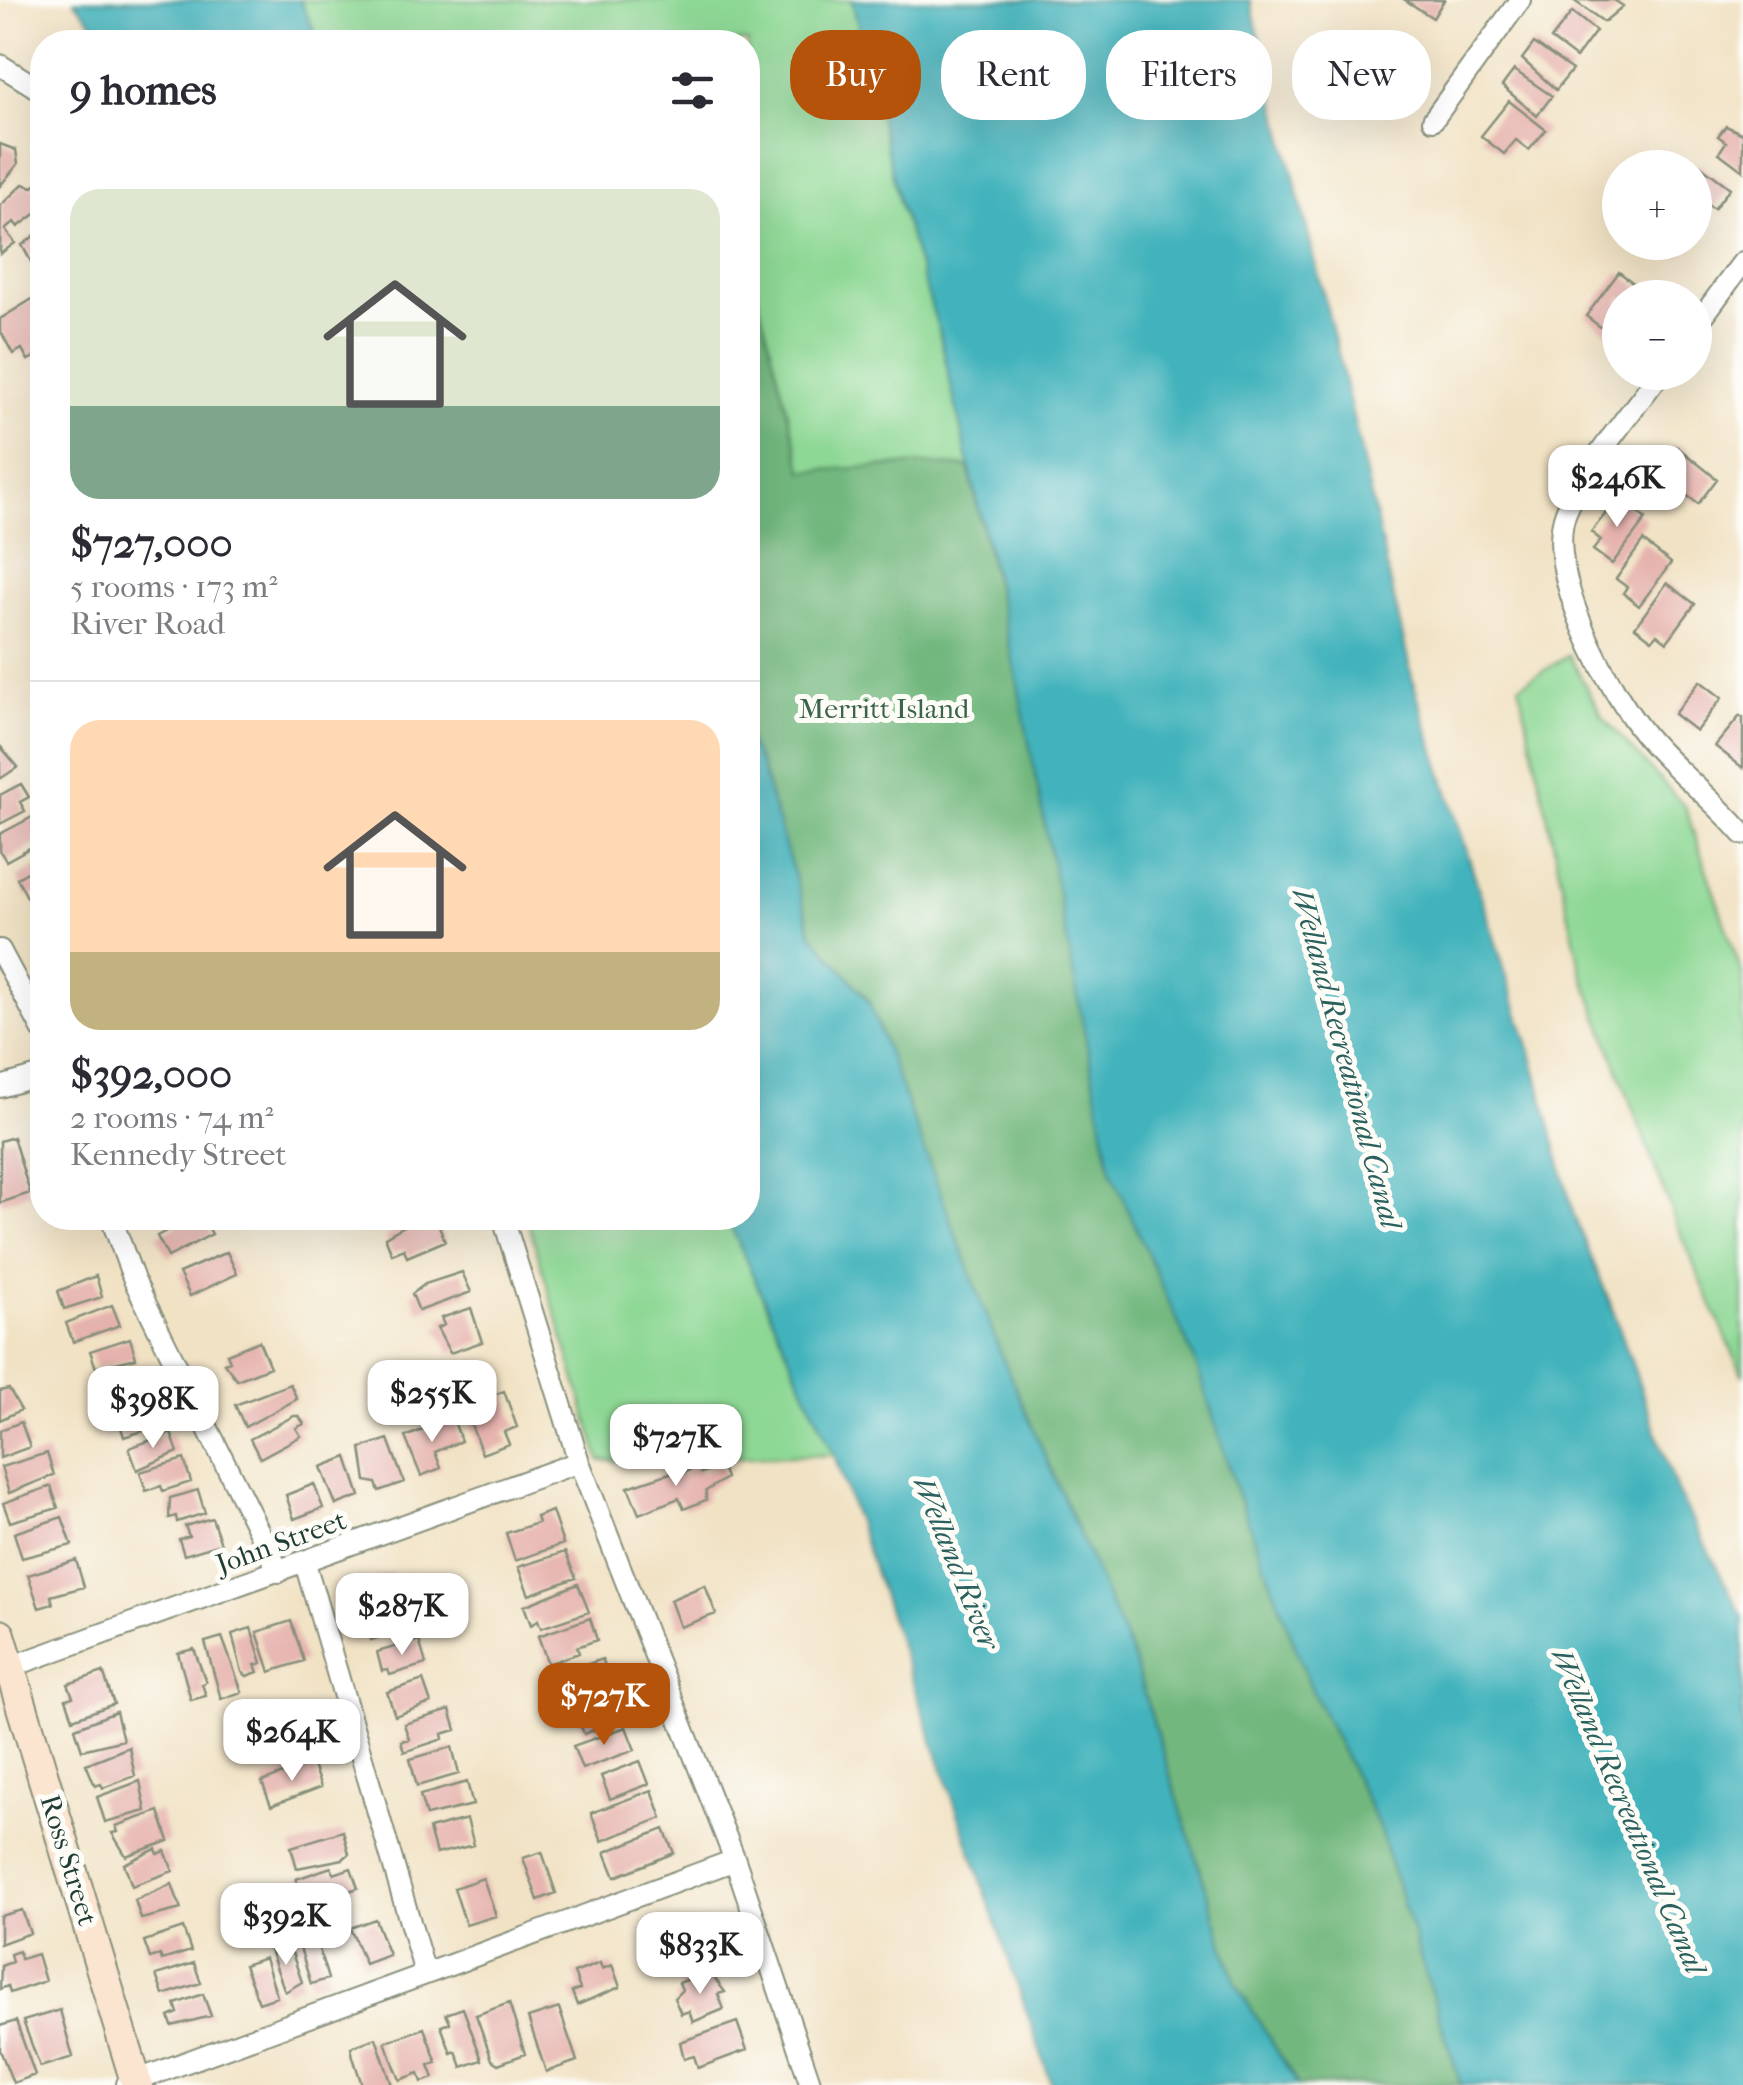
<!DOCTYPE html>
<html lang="en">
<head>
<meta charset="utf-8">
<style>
  :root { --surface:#fff; --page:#f7f7f7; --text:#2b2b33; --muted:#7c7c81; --line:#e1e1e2; --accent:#b45309 }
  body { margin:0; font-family:"IM FELL French Canon",serif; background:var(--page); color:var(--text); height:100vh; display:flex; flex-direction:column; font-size:38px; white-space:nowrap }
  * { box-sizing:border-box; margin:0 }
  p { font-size:32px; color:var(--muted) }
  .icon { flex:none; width:55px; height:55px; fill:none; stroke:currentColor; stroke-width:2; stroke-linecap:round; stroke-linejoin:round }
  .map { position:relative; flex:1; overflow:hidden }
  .sheet { position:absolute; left:30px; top:30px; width:730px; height:1200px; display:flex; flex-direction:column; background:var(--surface); border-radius:40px; box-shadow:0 10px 40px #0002 }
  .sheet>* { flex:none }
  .hud { position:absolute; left:790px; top:30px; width:802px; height:90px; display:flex; gap:20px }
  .tools { position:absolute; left:1602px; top:150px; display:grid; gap:20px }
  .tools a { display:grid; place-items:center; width:110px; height:110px; border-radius:50%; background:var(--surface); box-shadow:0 10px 40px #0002; font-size:50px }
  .price { position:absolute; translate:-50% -85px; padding:0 22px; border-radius:20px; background:#fff; color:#222; font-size:32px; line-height:65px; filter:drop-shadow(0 2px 5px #0008) }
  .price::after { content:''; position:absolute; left:50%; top:60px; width:30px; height:22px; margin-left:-15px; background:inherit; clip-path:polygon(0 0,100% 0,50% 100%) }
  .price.active { background:var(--accent); color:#fff }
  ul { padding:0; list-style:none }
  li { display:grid; align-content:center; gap:20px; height:530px; padding:0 40px }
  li+li { border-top:2px solid var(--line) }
  li span { display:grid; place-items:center; height:310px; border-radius:30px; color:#555 }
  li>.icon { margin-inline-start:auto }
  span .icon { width:180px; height:180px; fill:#fffc; stroke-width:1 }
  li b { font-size:42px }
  h2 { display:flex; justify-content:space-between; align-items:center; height:120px; padding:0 40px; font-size:42px }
  .tag { padding:0 35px; border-radius:40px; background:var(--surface); box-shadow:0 10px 40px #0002; font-size:35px; line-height:90px }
  .tag.active { background:var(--accent); color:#fff }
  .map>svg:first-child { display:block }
  .green { fill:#8ed895; stroke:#568a64; stroke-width:2.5 }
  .forest { fill:#72b87e; stroke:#487a59; stroke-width:2.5 }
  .water { fill:#43b3bc; stroke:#317878; stroke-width:2.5 }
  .building { fill:#e6b2ad }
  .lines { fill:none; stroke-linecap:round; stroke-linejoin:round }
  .street-casing { stroke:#88907c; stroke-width:24 }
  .secondary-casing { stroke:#88907c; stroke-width:34 }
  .street { stroke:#fff; stroke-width:20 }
  .secondary { stroke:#fce5d0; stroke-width:30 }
  .labels { text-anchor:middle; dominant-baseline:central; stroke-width:10; stroke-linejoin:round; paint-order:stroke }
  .park-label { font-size:28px; fill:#3b644c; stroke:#fdfcf7 }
  .street-label { font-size:28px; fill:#1f3d34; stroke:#fdfcf7 }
  .water-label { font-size:30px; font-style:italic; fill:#2a605d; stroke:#fdfcf7 }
</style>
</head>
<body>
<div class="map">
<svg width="1743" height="2085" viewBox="0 0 1743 2085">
  <rect width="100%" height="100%" fill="#fdfcf7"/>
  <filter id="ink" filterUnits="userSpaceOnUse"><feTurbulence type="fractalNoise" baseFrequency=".01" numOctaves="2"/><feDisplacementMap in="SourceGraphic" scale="20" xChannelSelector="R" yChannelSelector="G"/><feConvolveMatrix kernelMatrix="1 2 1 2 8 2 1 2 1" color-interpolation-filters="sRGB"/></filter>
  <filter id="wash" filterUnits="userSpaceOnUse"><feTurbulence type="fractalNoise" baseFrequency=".0048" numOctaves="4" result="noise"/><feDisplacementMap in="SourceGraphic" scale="40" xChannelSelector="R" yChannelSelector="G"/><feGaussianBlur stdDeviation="2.25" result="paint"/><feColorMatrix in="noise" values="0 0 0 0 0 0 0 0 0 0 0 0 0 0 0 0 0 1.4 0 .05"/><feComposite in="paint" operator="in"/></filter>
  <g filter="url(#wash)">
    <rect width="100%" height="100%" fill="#f1e2c4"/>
    <!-- green -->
    <path class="green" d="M 300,0 L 852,0 L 899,202 L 939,331 L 1016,675 L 1197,1366 L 1238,1495 L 1313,1693 L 1378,1824 L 1298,2085 L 1236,1984 L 1192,1848 L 748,740 L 748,42 L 319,42 Z
      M 1569,655 L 1602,716 L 1685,807 L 1743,977 L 1743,1376 L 1677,1226 L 1581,971 L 1519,686 Z
      M 527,1218 L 727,1218 L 834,1455 L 600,1461 Z"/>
    <!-- forest -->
    <path class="forest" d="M 748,260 L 803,471 L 926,464 L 968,467 L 1016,675 L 1197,1366 L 1238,1495 L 1313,1693 L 1378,1824 L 1461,2085 L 1298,2085 L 1236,1984 L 1132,1655 L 1002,1357 L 868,1000 L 812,934 L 761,767 L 748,740 Z"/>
    <!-- water -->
    <path class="water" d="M 74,0 L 300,0 L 319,42 L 108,42 Z
      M 852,0 L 1250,0 L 1342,369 L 1413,682 L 1532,1056 L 1574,1216 L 1613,1310 L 1677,1491 L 1743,1617 L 1743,2085 L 1461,2085 L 1378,1824 L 1313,1693 L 1238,1495 L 1197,1366 L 1111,1171 L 1016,675 L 939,331 L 899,202 Z
      M 748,740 L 761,767 L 812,934 L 868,1000 L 1002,1357 L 1132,1655 L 1236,1984 L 1298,2085 L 1052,2085 L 834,1455 L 727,1218 L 748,1218 Z"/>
    <g id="blocks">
      <!-- building -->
      <path class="building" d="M 1405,0 L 1444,0 L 1433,18 Z
        M 1573,0 L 1614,0 L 1623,6 L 1604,22 Z
        M 1572,12 L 1596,31 L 1576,58 L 1551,39 Z
        M 1534,43 L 1572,70 L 1556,90 L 1522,59 Z
        M 1514,70 L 1552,96 L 1537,116 L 1502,86 Z
        M 1509,101 L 1546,130 L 1529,150 L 1516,140 L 1504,154 L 1481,136 Z
        M 1726,126 L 1743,134 L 1743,171 L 1719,153 L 1726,142 L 1718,136 Z
        M 0,144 L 16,150 L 18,164 L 0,186 Z
        M 1697,163 L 1730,188 L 1714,209 L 1695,195 Z
        M 39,182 L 42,209 L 18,227 L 14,222 L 5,230 L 15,243 L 0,254 L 1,205 L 23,184 L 33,187 Z
        M 42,230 L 42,267 L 36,271 L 22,245 Z
        M 1660,242 L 1694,242 L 1679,256 L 1671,250 L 1665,257 L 1655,249 Z
        M 1619,272 L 1644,291 L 1639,298 L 1620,298 L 1620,323 L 1611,335 L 1586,316 Z
        M 42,293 L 42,353 L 28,360 L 22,349 L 13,354 L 0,330 L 0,319 Z
        M 1677,447 L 1717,479 L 1698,504 L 1657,472 Z
        M 1618,498 L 1646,519 L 1612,564 L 1593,550 L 1601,540 L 1591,532 Z
        M 1643,541 L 1671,563 L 1639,606 L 1623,593 L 1627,587 L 1616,579 Z
        M 1667,583 L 1695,604 L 1667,642 L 1657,634 L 1652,640 L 1635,627 Z
        M 1700,681 L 1722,698 L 1696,731 L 1674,714 Z
        M 1740,716 L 1743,718 L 1743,768 L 1715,746 Z
        M 0,746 L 18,767 L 0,779 Z
        M 21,784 L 29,797 L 20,802 L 25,811 L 0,824 L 0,795 Z
        M 36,815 L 42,841 L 6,861 L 0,851 L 0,834 Z
        M 42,864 L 42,893 L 27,897 L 17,878 Z
        M 13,1137 L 30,1193 L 0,1203 L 0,1141 Z
        M 191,1218 L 203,1218 L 212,1234 L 168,1257 L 157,1236 Z
        M 436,1218 L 445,1241 L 407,1257 L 404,1249 L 392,1254 L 385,1237 L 415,1220 L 417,1224 Z
        M 227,1252 L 237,1274 L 190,1296 L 179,1273 Z
        M 462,1272 L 471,1292 L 419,1311 L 412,1294 L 425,1284 Z
        M 96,1276 L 102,1297 L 64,1309 L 58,1291 Z
        M 112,1305 L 120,1325 L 73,1342 L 66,1323 Z
        M 471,1308 L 482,1342 L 450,1353 L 437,1328 L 444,1325 L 441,1318 Z
        M 130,1338 L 136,1358 L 96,1368 L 90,1351 Z
        M 259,1341 L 270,1367 L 237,1380 L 224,1363 L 230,1361 L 227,1354 Z
        M 476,1361 L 486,1391 L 442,1406 L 428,1381 Z
        M 290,1384 L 297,1399 L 245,1427 L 235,1405 Z
        M 9,1389 L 21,1410 L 0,1420 L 0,1391 Z
        M 504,1391 L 517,1427 L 504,1432 L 509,1444 L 482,1454 L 467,1414 L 491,1405 L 488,1397 Z
        M 159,1401 L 166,1424 L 124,1437 L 117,1415 Z
        M 294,1416 L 299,1416 L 304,1424 L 296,1428 L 301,1436 L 260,1458 L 250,1439 Z
        M 453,1418 L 461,1441 L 435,1452 L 441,1468 L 421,1476 L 405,1437 Z
        M 21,1422 L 30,1447 L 0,1458 L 0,1430 Z
        M 171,1433 L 178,1452 L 137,1470 L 129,1448 Z
        M 388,1439 L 404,1482 L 379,1491 L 376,1483 L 366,1481 L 361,1448 Z
        M 47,1453 L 54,1475 L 9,1493 L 1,1467 Z
        M 347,1457 L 360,1496 L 336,1505 L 321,1467 Z
        M 184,1459 L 191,1482 L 163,1491 L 161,1486 L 146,1491 L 140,1472 Z
        M 698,1465 L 701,1473 L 721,1465 L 726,1478 L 706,1491 L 706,1500 L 684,1509 L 679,1498 L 639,1514 L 628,1487 L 676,1471 L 678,1477 Z
        M 314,1484 L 323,1508 L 294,1519 L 286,1495 Z
        M 51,1486 L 58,1508 L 10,1522 L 3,1503 Z
        M 198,1490 L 205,1513 L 177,1522 L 176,1516 L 169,1518 L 170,1498 Z
        M 552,1511 L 563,1544 L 515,1561 L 506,1533 L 538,1523 L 536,1517 Z
        M 62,1517 L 72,1545 L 22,1558 L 14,1533 Z
        M 212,1518 L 221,1544 L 184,1555 L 179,1539 L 189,1536 L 185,1526 Z
        M 565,1552 L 576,1578 L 529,1595 L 518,1567 Z
        M 76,1560 L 84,1587 L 51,1596 L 53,1604 L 39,1608 L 28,1575 Z
        M 391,1573 L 396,1590 L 412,1586 L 416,1600 L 402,1605 L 410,1628 L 371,1640 L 358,1598 L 378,1592 L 374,1578 Z
        M 578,1584 L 589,1612 L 541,1628 L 538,1620 L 531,1625 L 524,1606 Z
        M 705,1585 L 716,1614 L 680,1627 L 670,1600 Z
        M 590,1618 L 597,1640 L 577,1647 L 579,1653 L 548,1664 L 538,1636 Z
        M 291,1621 L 304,1661 L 270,1672 L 257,1632 Z
        M 251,1628 L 262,1663 L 255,1665 L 258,1672 L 247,1676 L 242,1672 L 232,1634 Z
        M 222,1637 L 242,1692 L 221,1699 L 205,1642 Z
        M 419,1640 L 426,1664 L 390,1675 L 388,1670 L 382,1671 L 377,1652 Z
        M 194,1649 L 206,1682 L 202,1684 L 206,1696 L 191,1700 L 178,1653 Z
        M 602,1659 L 613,1682 L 571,1698 L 568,1688 L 555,1692 L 550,1678 Z
        M 103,1672 L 114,1704 L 73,1719 L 66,1699 L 73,1697 L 68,1684 Z
        M 423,1680 L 431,1703 L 395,1716 L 387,1692 Z
        M 616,1695 L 625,1718 L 584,1734 L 575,1710 Z
        M 450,1710 L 456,1730 L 442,1734 L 443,1739 L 404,1752 L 401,1741 L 409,1739 L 404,1724 Z
        M 116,1712 L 123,1740 L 82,1750 L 75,1728 Z
        M 302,1722 L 311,1748 L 273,1762 L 263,1736 Z
        M 626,1727 L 635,1750 L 582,1769 L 573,1746 Z
        M 129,1747 L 135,1776 L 103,1788 L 101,1784 L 95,1786 L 86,1764 Z
        M 452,1747 L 459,1774 L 417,1786 L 410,1759 Z
        M 640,1761 L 649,1784 L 610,1799 L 601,1776 Z
        M 312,1763 L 321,1787 L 271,1806 L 262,1782 Z
        M 140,1781 L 146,1811 L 105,1822 L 97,1797 Z
        M 467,1782 L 473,1805 L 426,1816 L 420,1795 Z
        M 652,1790 L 662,1818 L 602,1841 L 591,1813 Z
        M 159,1811 L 169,1841 L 126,1856 L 112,1833 L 118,1832 L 116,1826 Z
        M 467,1819 L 474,1845 L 436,1854 L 429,1829 Z
        M 664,1829 L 674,1853 L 615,1877 L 605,1852 Z
        M 343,1831 L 349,1854 L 343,1859 L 297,1868 L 291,1847 Z
        M 156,1849 L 158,1854 L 165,1851 L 173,1871 L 132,1886 L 124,1864 Z
        M 542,1852 L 556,1893 L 538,1900 L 523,1858 Z
        M 331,1867 L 334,1874 L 351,1868 L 358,1888 L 305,1906 L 296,1879 Z
        M 483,1878 L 496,1916 L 466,1925 L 454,1888 Z
        M 172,1884 L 181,1909 L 141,1919 L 135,1900 Z
        M 22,1910 L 30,1933 L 0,1944 L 0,1916 Z
        M 375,1919 L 389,1955 L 365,1964 L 350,1928 Z
        M 312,1926 L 328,1979 L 311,1984 L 295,1931 Z
        M 183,1928 L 191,1951 L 162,1960 L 160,1955 L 150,1958 L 144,1941 Z
        M 692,1931 L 703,1958 L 666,1972 L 656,1945 Z
        M 284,1945 L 287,1955 L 292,1953 L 302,1982 L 285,1992 L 270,1950 Z
        M 19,1951 L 21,1959 L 37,1954 L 45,1981 L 10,1993 L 8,1986 L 0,1989 L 1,1966 L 12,1962 L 10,1954 Z
        M 265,1958 L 277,1997 L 259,2003 L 244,1965 Z
        M 194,1963 L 201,1983 L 163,1995 L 156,1975 Z
        M 600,1963 L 602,1969 L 612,1965 L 620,1987 L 577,2005 L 572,1992 L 580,1989 L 574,1973 Z
        M 709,1971 L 725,1992 L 718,1994 L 724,2009 L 693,2022 L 689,2011 L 681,2014 L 674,1998 L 682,1990 L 679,1983 Z
        M 203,1994 L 211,2016 L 172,2026 L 169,2017 L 178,2013 L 175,2004 Z
        M 509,2003 L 525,2054 L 498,2064 L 492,2060 L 476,2015 Z
        M 463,2008 L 482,2060 L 462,2067 L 456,2051 L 451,2053 L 441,2026 L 450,2023 L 446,2014 Z
        M 559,2008 L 577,2061 L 546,2072 L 528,2018 Z
        M 60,2010 L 73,2057 L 40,2067 L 23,2021 Z
        M 16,2021 L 35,2075 L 13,2083 L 0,2050 L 0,2026 Z
        M 737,2022 L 747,2050 L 698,2068 L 694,2056 L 684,2059 L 680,2042 Z
        M 424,2028 L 437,2063 L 429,2065 L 434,2078 L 422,2082 L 419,2073 L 400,2080 L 385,2042 Z
        M 376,2038 L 392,2085 L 362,2085 L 353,2057 L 351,2047 Z"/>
    </g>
  </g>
  <g filter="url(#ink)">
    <use href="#blocks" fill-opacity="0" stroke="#88907c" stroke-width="2.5"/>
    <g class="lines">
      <!-- street casing -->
      <g class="street-casing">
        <path id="street" d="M 0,65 L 42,91
          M 1433,120 L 1520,0
          M 1695,327 L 1743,262
          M 1661,372 C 1631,413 1585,466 1566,512 C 1543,570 1608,690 1646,736 C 1675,771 1713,799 1743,834
          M 0,950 L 42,1029
          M 0,1087 L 42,1075
          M 111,1218 L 134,1280 L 279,1572
          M 503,1218 L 579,1462 L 735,1860 L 811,2085
          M 305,1563 L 425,1973
          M 2,1670 L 579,1462
          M 127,2084 L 735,1860"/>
      </g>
      <!-- secondary casing -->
      <g class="secondary-casing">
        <path id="secondary" d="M 0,1635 L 137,2085"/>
      </g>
      <!-- street -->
      <use href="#street" class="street"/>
      <!-- secondary -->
      <use href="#secondary" class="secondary"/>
    </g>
  </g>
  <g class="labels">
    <!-- park labels -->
    <g class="park-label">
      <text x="884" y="708">Merritt Island</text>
    </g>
    <!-- street labels -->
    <g class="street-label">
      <text transform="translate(281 1542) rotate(-20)">John Street</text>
      <text transform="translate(69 1860) rotate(73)">Ross Street</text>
    </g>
    <!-- water labels -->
    <g class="water-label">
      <text transform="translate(1346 1058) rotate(75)">Welland Recreational Canal</text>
      <text transform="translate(956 1563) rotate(68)">Welland River</text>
      <text transform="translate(1628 1811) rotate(67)">Welland Recreational Canal</text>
    </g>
  </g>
</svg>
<div class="tools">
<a>+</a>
<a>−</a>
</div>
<b class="price" style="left:1617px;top:530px">$246K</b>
<b class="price" style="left:432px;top:1445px">$255K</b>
<b class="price" style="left:153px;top:1451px">$398K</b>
<b class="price" style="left:676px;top:1489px">$727K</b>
<b class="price" style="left:402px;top:1658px">$287K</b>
<b class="price active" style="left:604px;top:1748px">$727K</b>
<b class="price" style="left:292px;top:1784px">$264K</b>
<b class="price" style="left:286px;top:1968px">$392K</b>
<b class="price" style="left:700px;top:1997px">$833K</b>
<div class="hud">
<a class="tag active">Buy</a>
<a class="tag">Rent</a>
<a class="tag">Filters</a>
<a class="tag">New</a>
</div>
<section class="sheet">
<h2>9 homes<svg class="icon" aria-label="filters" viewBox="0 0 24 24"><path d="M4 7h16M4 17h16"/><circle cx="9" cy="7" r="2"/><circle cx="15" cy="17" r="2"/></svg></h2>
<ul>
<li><span style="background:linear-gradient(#dfe7d0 70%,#7fa58c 0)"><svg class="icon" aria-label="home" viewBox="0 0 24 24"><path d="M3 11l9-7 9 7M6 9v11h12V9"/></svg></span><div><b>$727,000</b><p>5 rooms · 173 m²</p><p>River Road</p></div></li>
<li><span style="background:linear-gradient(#ffd9b3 75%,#c2b280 0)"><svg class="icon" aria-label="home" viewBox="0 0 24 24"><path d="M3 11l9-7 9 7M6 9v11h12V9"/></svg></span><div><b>$392,000</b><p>2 rooms · 74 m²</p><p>Kennedy Street</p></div></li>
</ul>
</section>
</div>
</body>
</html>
